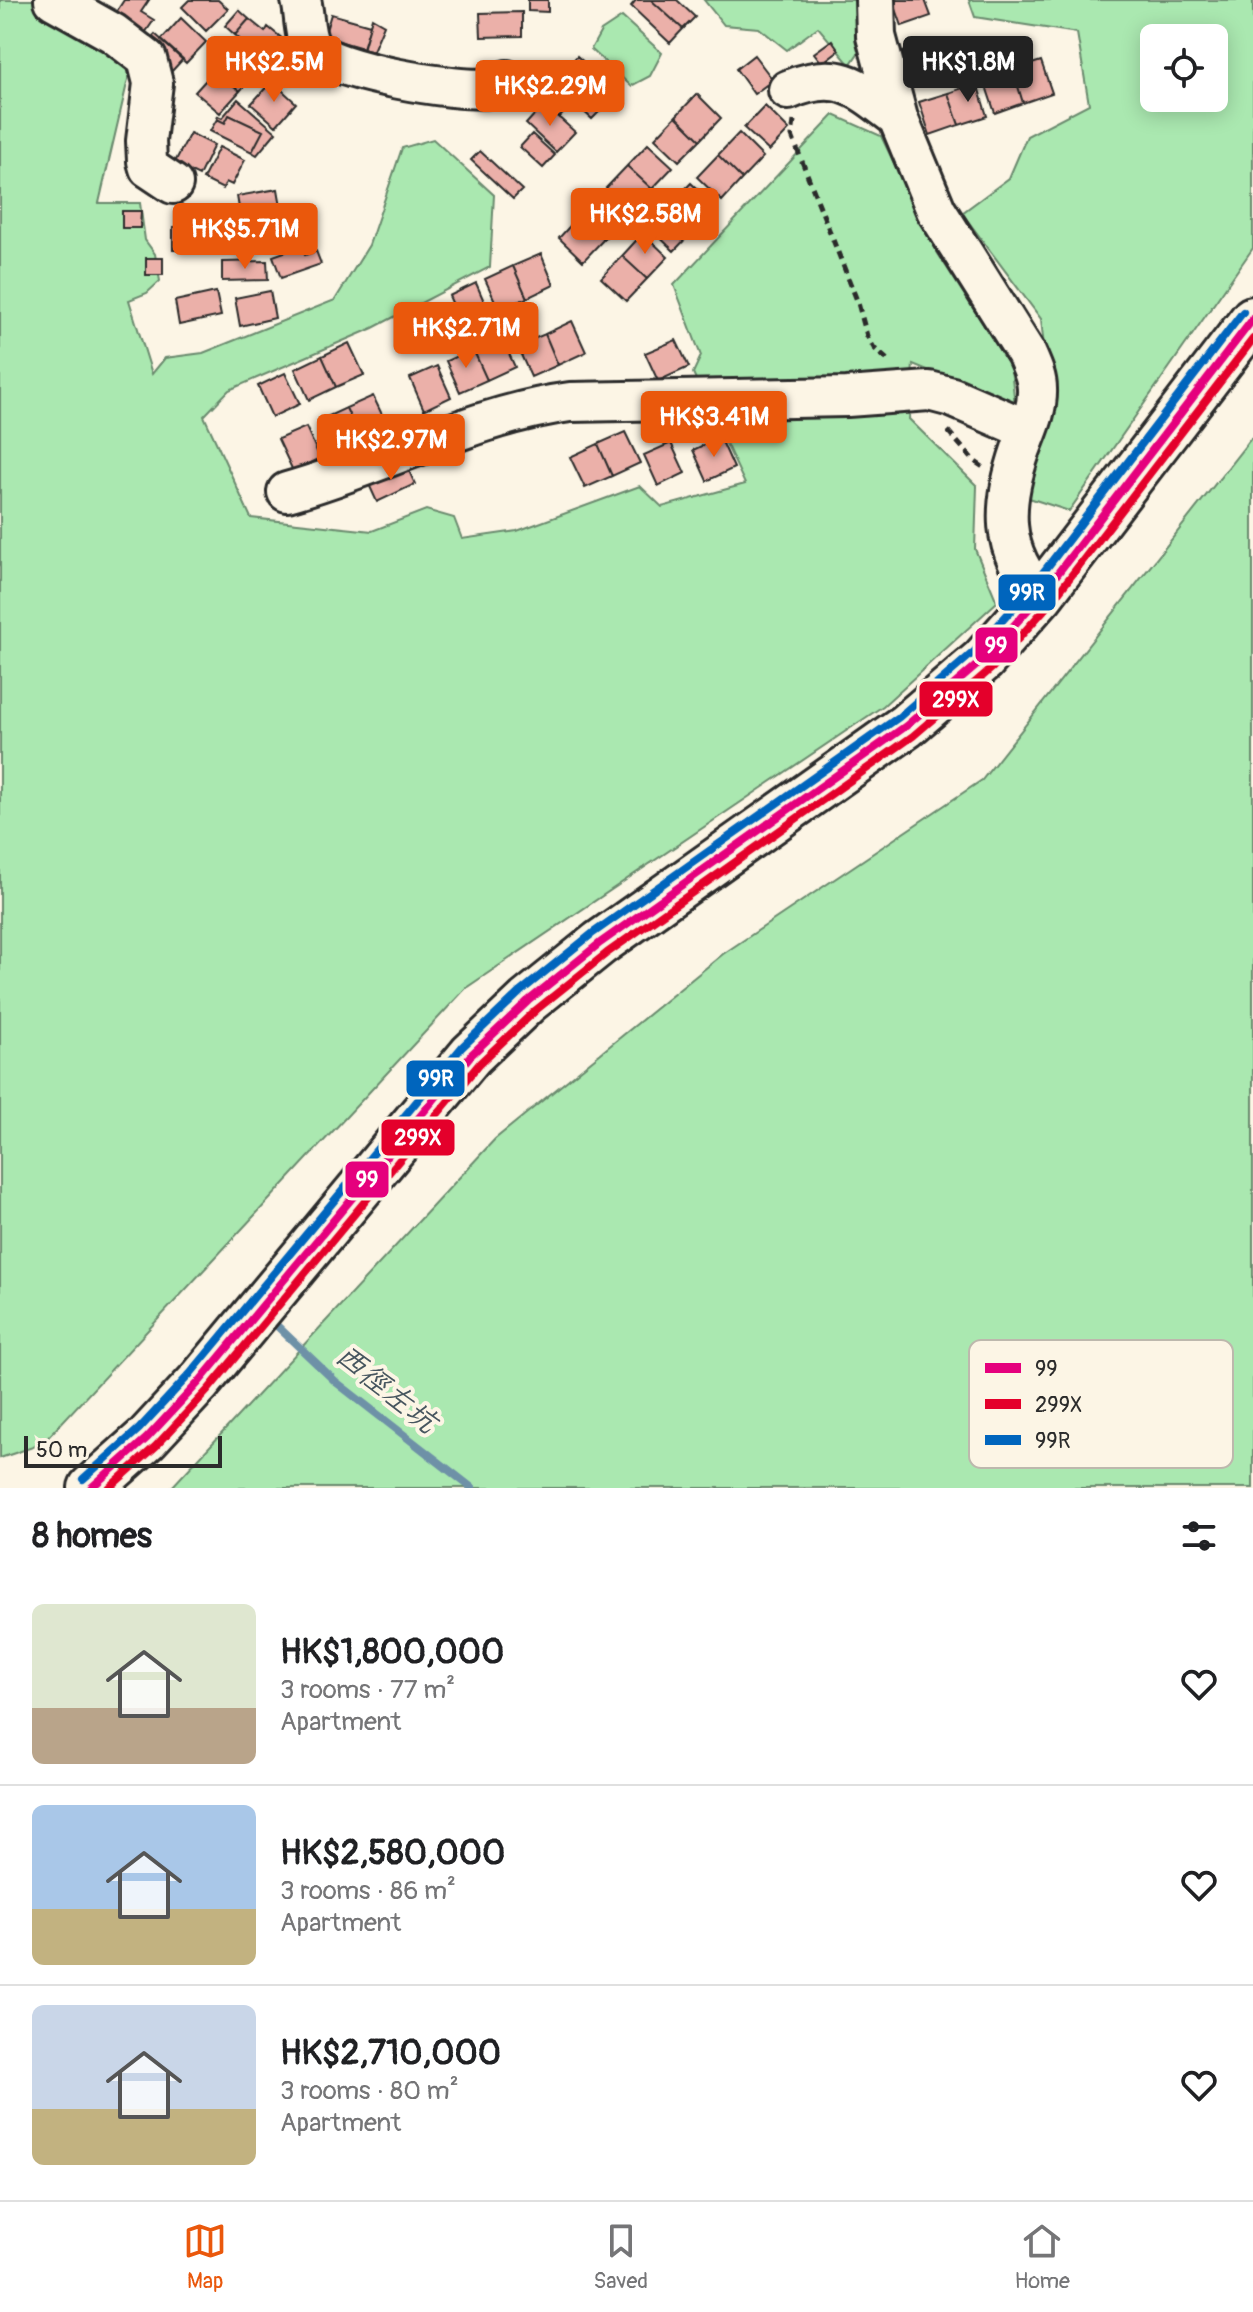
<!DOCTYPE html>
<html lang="en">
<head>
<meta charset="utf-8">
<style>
  :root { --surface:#fff; --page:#f2f2f2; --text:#202124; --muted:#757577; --line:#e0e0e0; --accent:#ea580c }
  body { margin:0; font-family:Pangolin,"LXGW WenKai TC",sans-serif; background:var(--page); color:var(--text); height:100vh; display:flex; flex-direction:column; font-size:30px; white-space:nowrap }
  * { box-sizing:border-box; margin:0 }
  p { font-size:26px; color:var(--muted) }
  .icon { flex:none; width:44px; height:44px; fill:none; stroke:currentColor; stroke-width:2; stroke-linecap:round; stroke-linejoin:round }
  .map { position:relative; height:1488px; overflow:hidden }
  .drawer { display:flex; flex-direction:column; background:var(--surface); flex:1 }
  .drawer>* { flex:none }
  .controls { position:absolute; left:1140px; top:24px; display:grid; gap:16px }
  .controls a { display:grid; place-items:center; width:88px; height:88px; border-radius:12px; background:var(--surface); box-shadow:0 4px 20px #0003; font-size:40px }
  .scale { position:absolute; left:24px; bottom:20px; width:198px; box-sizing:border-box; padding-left:8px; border:4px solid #2b2b2b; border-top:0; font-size:22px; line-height:28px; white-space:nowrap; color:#2b2b2b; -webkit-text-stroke:6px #fcf5e5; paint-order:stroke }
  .price { position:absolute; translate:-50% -68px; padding:0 18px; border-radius:8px; background:var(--accent); color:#fff; font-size:26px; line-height:52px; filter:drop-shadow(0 2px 4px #0008) }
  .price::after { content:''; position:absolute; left:50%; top:48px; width:24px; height:18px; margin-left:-12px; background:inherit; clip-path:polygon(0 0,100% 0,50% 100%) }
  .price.on { background:#222; color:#fff }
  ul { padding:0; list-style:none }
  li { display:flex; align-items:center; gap:24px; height:200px; padding:0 32px }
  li+li { border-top:2px solid var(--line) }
  li span { display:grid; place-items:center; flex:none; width:224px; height:160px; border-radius:12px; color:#555 }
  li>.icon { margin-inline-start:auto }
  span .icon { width:96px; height:96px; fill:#fffc; stroke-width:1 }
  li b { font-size:34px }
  h2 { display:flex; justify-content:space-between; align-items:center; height:96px; padding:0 32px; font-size:34px }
  .tabs { display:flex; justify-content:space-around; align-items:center; height:112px; border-top:2px solid var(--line); background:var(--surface); font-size:22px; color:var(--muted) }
  .tabs a { display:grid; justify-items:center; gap:4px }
  .tabs .on { color:var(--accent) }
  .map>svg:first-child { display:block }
  .green { fill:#aae8b0; stroke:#6a8a6e; stroke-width:2; fill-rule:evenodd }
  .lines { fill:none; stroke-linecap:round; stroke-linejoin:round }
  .stream { stroke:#6e91a7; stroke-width:8 }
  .building { fill:#ebb0a9; stroke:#2b2b2b; stroke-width:2 }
  .minor-casing { stroke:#2b2b2b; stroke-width:44 }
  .major-casing { stroke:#2b2b2b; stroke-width:50 }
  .path { stroke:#2b2b2b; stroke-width:5; stroke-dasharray:8 6; stroke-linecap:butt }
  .minor { stroke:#fcf5e5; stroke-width:38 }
  .major { stroke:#fcf5e5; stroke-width:44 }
  .bus-1-casing { stroke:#fcf5e5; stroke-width:14 }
  .bus-2-casing { stroke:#fcf5e5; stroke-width:14 }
  .bus-3-casing { stroke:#fcf5e5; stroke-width:14 }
  .bus-1 { stroke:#e5007d; stroke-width:8 }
  .bus-2 { stroke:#e4002b; stroke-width:8 }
  .bus-3 { stroke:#0065bd; stroke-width:8 }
  .labels { text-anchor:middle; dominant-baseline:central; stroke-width:8; stroke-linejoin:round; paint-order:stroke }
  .water-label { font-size:30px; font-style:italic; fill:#47565f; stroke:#fcf5e5 }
  .key { fill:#fcf5e5; stroke:#bdb8ad; stroke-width:2 }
  .key-label { font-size:22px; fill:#2b2b2b }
  .line-badge { stroke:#fcf5e5; stroke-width:3 }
  .badge-label { font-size:22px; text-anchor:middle; font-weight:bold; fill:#fff }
</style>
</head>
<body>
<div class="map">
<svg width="1253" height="1488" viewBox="0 0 1253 1488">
  <rect width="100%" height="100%" fill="#fcf5e5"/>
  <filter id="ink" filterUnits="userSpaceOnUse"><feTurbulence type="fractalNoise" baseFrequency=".0125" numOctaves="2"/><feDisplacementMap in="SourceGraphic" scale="16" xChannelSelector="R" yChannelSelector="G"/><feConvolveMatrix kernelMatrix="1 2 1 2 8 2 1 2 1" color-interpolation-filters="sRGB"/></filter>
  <g filter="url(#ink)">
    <!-- green -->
    <path class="green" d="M 0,0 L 43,0 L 118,52 L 129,75 L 99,203 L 140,203 L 145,240 L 155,254 L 160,281 L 147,293 L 129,300 L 152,374 L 165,358 L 203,353 L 335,300 L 369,245 L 402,148 L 433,139 L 494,195 L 490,267 L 373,328 L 229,390 L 204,416 L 251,518 L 372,531 L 426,510 L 454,518 L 462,539 L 517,531 L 640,486 L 662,507 L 745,484 L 693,373 L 701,356 L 674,285 L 834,115 L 881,136 L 937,252 L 1011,368 L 1015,406 L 913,364 L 909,419 L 977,486 L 975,549 L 997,602 L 883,706 L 466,988 L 42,1444 L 0,1458 Z
      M 704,0 L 866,0 L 867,40 L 850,65 L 818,27 L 787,50 L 759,28 L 724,25 Z
      M 969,0 L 1253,0 L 1253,248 L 1069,511 L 1023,496 L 1050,404 L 1041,319 L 962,213 L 1009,178 L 1027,136 L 1089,104 L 1077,33 L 975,17 ZM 1154,38 L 1214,38 L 1214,98 L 1154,98 Z
      M 622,17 L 662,53 L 650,76 L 631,86 L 591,49 L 601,31 Z
      M 1253,436 L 1253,1488 L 171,1488 L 495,1139 L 723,954 L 982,780 Z"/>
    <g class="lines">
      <!-- stream -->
      <path class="stream" d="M 274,1323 L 336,1382 L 472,1488"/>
    </g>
    <!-- building -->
    <path class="building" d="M 124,0 L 149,0 L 141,12 L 154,20 L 143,36 L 113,17 Z
      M 189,0 L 218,0 L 228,9 L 206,31 L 182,7 Z
      M 528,0 L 548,0 L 548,12 L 528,11 Z
      M 636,0 L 651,0 L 683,29 L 670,43 L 631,6 Z
      M 651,0 L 677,0 L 695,17 L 683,29 Z
      M 893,0 L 925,0 L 931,16 L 902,26 Z
      M 239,10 L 249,19 L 235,35 L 225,26 Z
      M 522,12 L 522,36 L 481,37 L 480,13 Z
      M 331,14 L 370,25 L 363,48 L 324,37 Z
      M 181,18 L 206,42 L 186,63 L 161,40 Z
      M 372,18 L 384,25 L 372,53 L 362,53 Z
      M 249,19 L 265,32 L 268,27 L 284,40 L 265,62 L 235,35 Z
      M 155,34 L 183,59 L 171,72 L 143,47 Z
      M 832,40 L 839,50 L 822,63 L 814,53 Z
      M 931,43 L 941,75 L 913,84 L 903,52 Z
      M 235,47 L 259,68 L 240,91 L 215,70 Z
      M 754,55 L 773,80 L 754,94 L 736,69 Z
      M 577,56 L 617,92 L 605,106 L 566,69 Z
      M 1041,61 L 1052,93 L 1023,103 L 1013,70 Z
      M 566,69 L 605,106 L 592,119 L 553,83 Z
      M 215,70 L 240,91 L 220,113 L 195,92 Z
      M 1013,70 L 1023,103 L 995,113 L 984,80 Z
      M 272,81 L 296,103 L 276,126 L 251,104 Z
      M 977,83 L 987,116 L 959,125 L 948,93 Z
      M 541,84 L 568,108 L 559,118 L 532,93 Z
      M 948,93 L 959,125 L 930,135 L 919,102 Z
      M 697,94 L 721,118 L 700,140 L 676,116 Z
      M 238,99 L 276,132 L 257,155 L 252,152 L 263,131 L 229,115 L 225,123 L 217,119 L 218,116 L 222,118 Z
      M 544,104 L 575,132 L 556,152 L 526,124 Z
      M 765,106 L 789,130 L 769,151 L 744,128 Z
      M 229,115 L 263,131 L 252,152 L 210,131 L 217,119 L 225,123 Z
      M 676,116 L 700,140 L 679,161 L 655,138 Z
      M 190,133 L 214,145 L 199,176 L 174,164 Z
      M 739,133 L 763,157 L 742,179 L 718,155 Z
      M 532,134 L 555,155 L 543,168 L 520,147 Z
      M 648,144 L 673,167 L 652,189 L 627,166 Z
      M 219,147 L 245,160 L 232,185 L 226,182 L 223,189 L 203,179 Z
      M 480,151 L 522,190 L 513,199 L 471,160 Z
      M 718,155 L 742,179 L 722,201 L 697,177 Z
      M 627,166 L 652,189 L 631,211 L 606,188 Z
      M 691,183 L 716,207 L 695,229 L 670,205 Z
      M 278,189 L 282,212 L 241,220 L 237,196 Z
      M 600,194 L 625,217 L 604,239 L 579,216 Z
      M 670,205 L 695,229 L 674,251 L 649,227 Z
      M 122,211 L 141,211 L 140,228 L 122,228 Z
      M 579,216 L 604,239 L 583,261 L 559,238 Z
      M 216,226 L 215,250 L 173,250 L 173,227 Z
      M 216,226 L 257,227 L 257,251 L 215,250 Z
      M 643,233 L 668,257 L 647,279 L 622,256 Z
      M 301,246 L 305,255 L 316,251 L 321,264 L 281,278 L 273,256 Z
      M 541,254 L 554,285 L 527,298 L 513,266 Z
      M 622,256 L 647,279 L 626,301 L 601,278 Z
      M 146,258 L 163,258 L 163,275 L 146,275 Z
      M 267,261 L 268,280 L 222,281 L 222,262 Z
      M 513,266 L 527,298 L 499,310 L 485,279 Z
      M 476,283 L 490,315 L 463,327 L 449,296 Z
      M 270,291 L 275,318 L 240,326 L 235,298 Z
      M 216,292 L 221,316 L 179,325 L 175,301 Z
      M 572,321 L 586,352 L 558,365 L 545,334 Z
      M 545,334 L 558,365 L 531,377 L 517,346 Z
      M 501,336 L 515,367 L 487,380 L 473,349 Z
      M 676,340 L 689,367 L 658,381 L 645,353 Z
      M 349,343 L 364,375 L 336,387 L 322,356 Z
      M 473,349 L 487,380 L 460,392 L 446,361 Z
      M 322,356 L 336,387 L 309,400 L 295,369 Z
      M 437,366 L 451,397 L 424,410 L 410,378 Z
      M 285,373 L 300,404 L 272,417 L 258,386 Z
      M 373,396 L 388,427 L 360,439 L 346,408 Z
      M 346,408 L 360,439 L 333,452 L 318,421 Z
      M 306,427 L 320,458 L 293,471 L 278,439 Z
      M 625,432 L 640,463 L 612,476 L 598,444 Z
      M 720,437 L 734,468 L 707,481 L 693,450 Z
      M 671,443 L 685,473 L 658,486 L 644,455 Z
      M 598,444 L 612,476 L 585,488 L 570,457 Z
      M 405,462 L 415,484 L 377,502 L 367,480 Z"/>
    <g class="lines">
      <!-- minor casing -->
      <g class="minor-casing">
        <path id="minor" d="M 54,0 L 113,33 L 147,59 L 153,83 L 146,141 L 147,161 L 149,168 L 173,184
          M 301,0 C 305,14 303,36 312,48 C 329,71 462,93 490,88 C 495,87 502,83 507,80
          M 875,0 L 876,36 L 898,118 L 936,210 L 1026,353 C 1031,365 1037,376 1037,389 C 1038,410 1028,430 1021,449 C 1002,504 999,551 1041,595
          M 788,90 C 839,68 859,88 898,118
          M 287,492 C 382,466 472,415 570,402 L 847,397 L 929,391 L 952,397 L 1028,430"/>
      </g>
      <!-- major casing -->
      <g class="major-casing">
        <path id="major" d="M 91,1488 L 147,1438 L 199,1382 L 471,1055 L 528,1001 L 600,943 L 906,726 L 983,660 L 1041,595 L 1253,319"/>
      </g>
      <!-- path -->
      <path class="path" d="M 794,121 L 792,136 L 858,303 L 867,336 L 874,348 L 891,363
        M 948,431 L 974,461 L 986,469"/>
      <!-- minor -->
      <use href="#minor" class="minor"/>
      <!-- major -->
      <use href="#major" class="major"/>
      <!-- bus-1 casing -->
      <g class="bus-1-casing">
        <path id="bus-1" d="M 91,1488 L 147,1438 L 199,1382 L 471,1055 L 528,1001 L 600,943 L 906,726 L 983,660 L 1041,595 L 1253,319"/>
      </g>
      <!-- bus-2 casing -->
      <g class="bus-2-casing">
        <path id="bus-2" d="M 109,1488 L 156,1446 L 208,1390 L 480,1063 L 536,1010 L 607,953 L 913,736 L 992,668 L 1051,602 L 1253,339"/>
      </g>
      <!-- bus-3 casing -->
      <g class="bus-3-casing">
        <path id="bus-3" d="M 83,1479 L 139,1429 L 190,1374 L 462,1047 L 520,992 L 593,933 L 899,717 L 975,651 L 1032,587 L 1243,312"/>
      </g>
      <!-- bus-1 -->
      <use href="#bus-1" class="bus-1"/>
      <!-- bus-2 -->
      <use href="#bus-2" class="bus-2"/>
      <!-- bus-3 -->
      <use href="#bus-3" class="bus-3"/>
    </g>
  </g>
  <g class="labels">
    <!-- water labels -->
    <g class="water-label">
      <text transform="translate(386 1389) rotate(39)">西徑左坑</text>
    </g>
  </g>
  <!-- legend -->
  <rect x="969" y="1340" width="264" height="128" rx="12" class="key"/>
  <rect x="985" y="1363" width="36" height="10" fill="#e5007d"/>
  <rect x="985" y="1399" width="36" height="10" fill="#e4002b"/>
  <rect x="985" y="1435" width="36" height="10" fill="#0065bd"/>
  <g class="key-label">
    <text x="1035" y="1376">99</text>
    <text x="1035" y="1412">299X</text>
    <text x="1035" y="1448">99R</text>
  </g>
  <g class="line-badge">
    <rect x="997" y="573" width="60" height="39" rx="8" fill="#0065bd"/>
    <rect x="974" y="626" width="45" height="38" rx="8" fill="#e5007d"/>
    <rect x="918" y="680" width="76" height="38" rx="8" fill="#e4002b"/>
    <rect x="405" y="1059" width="61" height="39" rx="8" fill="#0065bd"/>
    <rect x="380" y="1118" width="76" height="39" rx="8" fill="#e4002b"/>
    <rect x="344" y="1160" width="46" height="39" rx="8" fill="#e5007d"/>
  </g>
  <g class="badge-label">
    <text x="1027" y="600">99R</text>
    <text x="996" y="653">99</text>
    <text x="956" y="707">299X</text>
    <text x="436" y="1086">99R</text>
    <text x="418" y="1145">299X</text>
    <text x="367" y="1187">99</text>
  </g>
</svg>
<div class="controls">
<a><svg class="icon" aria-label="locate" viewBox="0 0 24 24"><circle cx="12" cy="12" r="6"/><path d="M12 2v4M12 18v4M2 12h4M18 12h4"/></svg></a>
</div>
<div class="scale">50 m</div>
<b class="price" style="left:274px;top:104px">HK$2.5M</b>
<b class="price on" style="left:968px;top:104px">HK$1.8M</b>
<b class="price" style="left:550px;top:128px">HK$2.29M</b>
<b class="price" style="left:645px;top:256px">HK$2.58M</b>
<b class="price" style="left:245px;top:271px">HK$5.71M</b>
<b class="price" style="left:466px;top:370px">HK$2.71M</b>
<b class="price" style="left:714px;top:459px">HK$3.41M</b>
<b class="price" style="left:391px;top:482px">HK$2.97M</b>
</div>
<section class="drawer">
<h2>8 homes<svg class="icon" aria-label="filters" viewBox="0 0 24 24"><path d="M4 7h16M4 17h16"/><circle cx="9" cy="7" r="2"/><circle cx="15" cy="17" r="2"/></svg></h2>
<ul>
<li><span style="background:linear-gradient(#dfe7d0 65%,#b9a48a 0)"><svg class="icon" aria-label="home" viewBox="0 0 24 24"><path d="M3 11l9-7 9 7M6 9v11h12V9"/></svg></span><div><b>HK$1,800,000</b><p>3 rooms · 77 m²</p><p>Apartment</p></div><svg class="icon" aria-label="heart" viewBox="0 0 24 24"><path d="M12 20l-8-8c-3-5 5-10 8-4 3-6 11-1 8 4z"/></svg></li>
<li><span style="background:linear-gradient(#a9c7e8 65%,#c2b280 0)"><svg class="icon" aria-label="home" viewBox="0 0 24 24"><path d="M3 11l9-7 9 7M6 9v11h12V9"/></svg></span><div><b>HK$2,580,000</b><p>3 rooms · 86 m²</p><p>Apartment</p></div><svg class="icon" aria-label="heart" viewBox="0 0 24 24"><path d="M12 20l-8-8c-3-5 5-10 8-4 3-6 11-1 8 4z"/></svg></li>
<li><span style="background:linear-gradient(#c9d6e8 65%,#c2b280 0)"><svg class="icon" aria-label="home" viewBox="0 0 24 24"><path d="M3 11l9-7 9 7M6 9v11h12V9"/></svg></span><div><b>HK$2,710,000</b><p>3 rooms · 80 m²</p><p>Apartment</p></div><svg class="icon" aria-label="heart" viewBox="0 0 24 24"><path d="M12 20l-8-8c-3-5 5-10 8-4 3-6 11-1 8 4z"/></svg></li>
</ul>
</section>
<nav class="tabs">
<a class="on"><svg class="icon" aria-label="map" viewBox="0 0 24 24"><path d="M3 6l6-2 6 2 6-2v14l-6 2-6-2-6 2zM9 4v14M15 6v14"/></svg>Map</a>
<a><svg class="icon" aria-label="saved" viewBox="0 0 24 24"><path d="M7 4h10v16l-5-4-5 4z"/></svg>Saved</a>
<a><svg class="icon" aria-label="home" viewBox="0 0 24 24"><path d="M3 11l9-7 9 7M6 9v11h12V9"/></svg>Home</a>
</nav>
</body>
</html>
